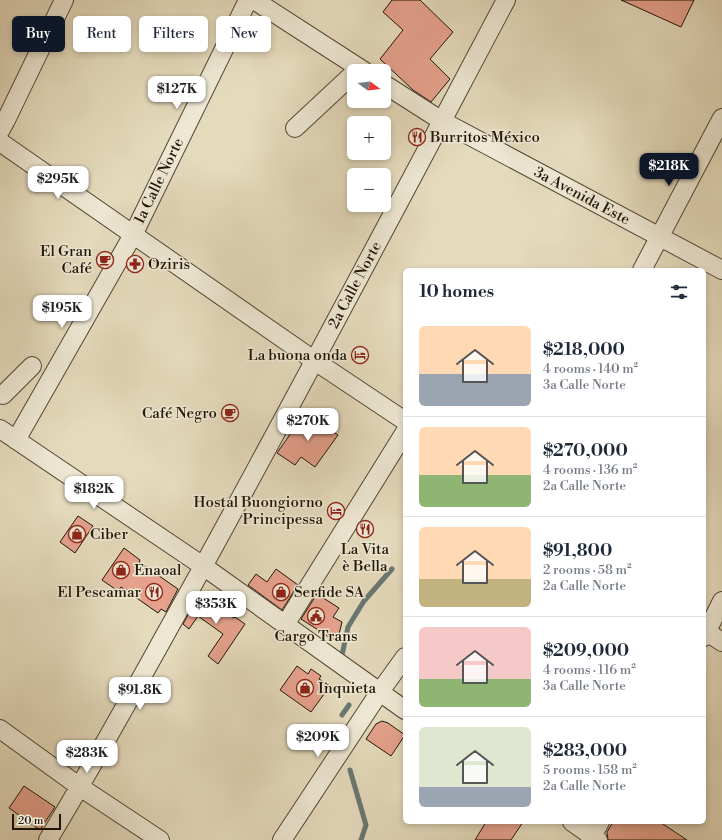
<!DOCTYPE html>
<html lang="en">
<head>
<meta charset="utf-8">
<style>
  :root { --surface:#fff; --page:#f6f6f7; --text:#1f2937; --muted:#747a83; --line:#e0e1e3; --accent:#111827 }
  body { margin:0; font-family:"Libre Bodoni",serif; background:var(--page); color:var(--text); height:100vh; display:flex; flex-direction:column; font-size:15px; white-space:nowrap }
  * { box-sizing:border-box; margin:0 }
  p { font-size:13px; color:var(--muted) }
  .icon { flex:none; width:22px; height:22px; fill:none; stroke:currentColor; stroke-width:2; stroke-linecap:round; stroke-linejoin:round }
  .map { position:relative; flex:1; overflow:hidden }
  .panel { position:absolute; left:403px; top:268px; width:303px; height:556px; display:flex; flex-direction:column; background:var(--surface); border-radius:6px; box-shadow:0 2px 6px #0003 }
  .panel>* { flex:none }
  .hud { position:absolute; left:12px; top:16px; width:331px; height:36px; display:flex; gap:8px }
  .needle { width:26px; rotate:105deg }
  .fabs { position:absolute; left:347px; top:64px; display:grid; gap:8px }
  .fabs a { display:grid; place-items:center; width:44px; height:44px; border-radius:6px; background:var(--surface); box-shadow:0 2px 6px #0003; font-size:20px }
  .scale { position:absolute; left:12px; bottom:10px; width:49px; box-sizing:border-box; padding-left:4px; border:2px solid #201506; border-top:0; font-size:11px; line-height:14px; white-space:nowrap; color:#201506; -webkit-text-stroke:3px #ede7d3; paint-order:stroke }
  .price { position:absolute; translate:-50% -34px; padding:0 9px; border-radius:8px; background:#fff; color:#222; font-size:13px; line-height:26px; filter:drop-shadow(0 1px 2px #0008) }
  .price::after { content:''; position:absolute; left:50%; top:24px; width:12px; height:9px; margin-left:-6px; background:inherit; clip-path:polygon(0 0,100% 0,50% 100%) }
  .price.on { background:var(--accent); color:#fff }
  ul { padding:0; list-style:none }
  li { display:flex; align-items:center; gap:12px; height:100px; padding:0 16px }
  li+li { border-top:1px solid var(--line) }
  li span { display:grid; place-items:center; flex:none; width:112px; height:80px; border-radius:6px; color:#555 }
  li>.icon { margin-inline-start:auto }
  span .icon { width:48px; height:48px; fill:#fffc; stroke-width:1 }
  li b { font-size:17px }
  h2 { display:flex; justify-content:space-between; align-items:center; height:48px; padding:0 16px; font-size:17px }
  .chip { padding:0 14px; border-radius:6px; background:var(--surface); box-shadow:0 2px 6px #0003; font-size:14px; line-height:36px }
  .chip.on { background:var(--accent); color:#fff }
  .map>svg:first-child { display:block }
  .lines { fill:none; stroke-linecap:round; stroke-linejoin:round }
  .stream { stroke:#697772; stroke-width:5 }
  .building { fill:#e5a18c; stroke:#201506 }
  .minor-casing { stroke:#514634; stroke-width:20 }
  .minor { stroke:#ede7d3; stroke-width:18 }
  .labels { text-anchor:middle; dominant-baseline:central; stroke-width:3; stroke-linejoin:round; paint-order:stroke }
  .poi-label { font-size:15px; fill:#201506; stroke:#ede7d3; text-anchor:start }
  .street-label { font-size:15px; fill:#201506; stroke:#ede7d3 }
</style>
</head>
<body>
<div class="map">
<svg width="722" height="840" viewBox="0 0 722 840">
  <rect width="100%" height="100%" fill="#e4dabc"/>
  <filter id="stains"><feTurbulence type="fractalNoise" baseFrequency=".005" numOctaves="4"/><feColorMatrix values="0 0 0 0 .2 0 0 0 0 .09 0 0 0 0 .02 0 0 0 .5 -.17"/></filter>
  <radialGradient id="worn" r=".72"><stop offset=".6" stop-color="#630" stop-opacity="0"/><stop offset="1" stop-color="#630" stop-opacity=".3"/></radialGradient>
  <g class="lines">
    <!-- stream -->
    <path class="stream" d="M 341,660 L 348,627 L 364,601 L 392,569
      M 342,715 L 349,705
      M 350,770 L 366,825 L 361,840"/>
  </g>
  <!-- building -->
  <path class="building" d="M 392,0 L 420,0 L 453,32 L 430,59 L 450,79 L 431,102 L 413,90 L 380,59 L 403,30 L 383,12 Z
    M 621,0 L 694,0 L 681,27 Z
    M 305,413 L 338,435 L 315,467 L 301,457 L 295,465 L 277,453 Z
    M 78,516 L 93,526 L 75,553 L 60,542 Z
    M 124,548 L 140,560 L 139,562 L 178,589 L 166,612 L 161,609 L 158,613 L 121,587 L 118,591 L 102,580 Z
    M 276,569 L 298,585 L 282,610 L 248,585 L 256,574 L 267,582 Z
    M 317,594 L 339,608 L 333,617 L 342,622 L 337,642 L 301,619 Z
    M 199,595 L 234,618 L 235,617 L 245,624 L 218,664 L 208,656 L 223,634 L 198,616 L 189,629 L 183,624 Z
    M 297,666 L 308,674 L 311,669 L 321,676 L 319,679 L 330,686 L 311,712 L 280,690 Z
    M 382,721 L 388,723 L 405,735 L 391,756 L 366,739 L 376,724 Z
    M 24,786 L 55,807 L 40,830 L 9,808 Z
    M 486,822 L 523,822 L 511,840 L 475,840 Z
    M 613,822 L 660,822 L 687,840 L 608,840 L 607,832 Z"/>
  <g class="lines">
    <!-- minor casing -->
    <g class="minor-casing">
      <path id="minor" d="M 254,0 L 364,71
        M 384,84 L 442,121 L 722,270
        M 295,128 L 354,73
        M 0,131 L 6,120 L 64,0
        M 0,142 L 315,361 L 405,421
        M 642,270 L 722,118
        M 3,395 L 32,366
        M 0,429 L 203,566 L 405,710
        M 16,440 L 134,233 L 248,0
        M 285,625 L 405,432
        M 704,630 L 722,642
        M 704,637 L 722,601
        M 0,729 L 80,787 L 160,840
        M 572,822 L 598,840
        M 48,840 C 94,764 136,687 179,610 C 291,408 398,204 506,0
        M 282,840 L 379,693 L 405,657
        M 590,840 L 600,822"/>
    </g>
    <!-- minor -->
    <use href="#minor" class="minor"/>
  </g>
  <!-- icons -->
  <defs>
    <g id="restaurant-ring" transform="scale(0.9)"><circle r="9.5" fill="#ede7d3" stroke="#8f2418" stroke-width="1.5"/><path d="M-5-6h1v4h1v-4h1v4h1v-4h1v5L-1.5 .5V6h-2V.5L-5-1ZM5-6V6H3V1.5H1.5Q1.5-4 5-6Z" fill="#8f2418"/></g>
    <g id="cafe-ring" transform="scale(0.9)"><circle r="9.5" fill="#ede7d3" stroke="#8f2418" stroke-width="1.5"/><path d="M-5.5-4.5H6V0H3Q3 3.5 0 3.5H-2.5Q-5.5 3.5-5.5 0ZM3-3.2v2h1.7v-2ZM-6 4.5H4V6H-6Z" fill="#8f2418"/></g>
    <g id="pharmacy-ring" transform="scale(0.9)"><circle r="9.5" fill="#ede7d3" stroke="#8f2418" stroke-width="1.5"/><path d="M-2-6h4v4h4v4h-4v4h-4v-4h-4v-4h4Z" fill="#8f2418"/></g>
    <g id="hotel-ring" transform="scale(0.9)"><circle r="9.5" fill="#ede7d3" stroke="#8f2418" stroke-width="1.5"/><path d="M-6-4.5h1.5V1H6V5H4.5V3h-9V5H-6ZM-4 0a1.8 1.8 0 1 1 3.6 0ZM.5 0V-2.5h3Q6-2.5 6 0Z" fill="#8f2418"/></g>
    <g id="shop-ring" transform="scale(0.9)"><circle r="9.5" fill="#ede7d3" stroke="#8f2418" stroke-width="1.5"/><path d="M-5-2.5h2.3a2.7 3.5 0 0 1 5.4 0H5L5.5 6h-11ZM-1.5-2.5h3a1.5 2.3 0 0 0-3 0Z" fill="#8f2418"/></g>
    <g id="civic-ring" transform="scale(0.9)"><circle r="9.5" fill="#ede7d3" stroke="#8f2418" stroke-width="1.5"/><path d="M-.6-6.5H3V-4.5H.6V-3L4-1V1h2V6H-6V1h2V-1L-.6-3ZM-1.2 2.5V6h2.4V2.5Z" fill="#8f2418"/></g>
  </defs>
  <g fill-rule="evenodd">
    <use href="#restaurant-ring" x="417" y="137"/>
    <use href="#cafe-ring" x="105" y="260"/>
    <use href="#pharmacy-ring" x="135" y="264"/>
    <use href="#hotel-ring" x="360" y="355"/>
    <use href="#cafe-ring" x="230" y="413"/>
    <use href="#hotel-ring" x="336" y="511"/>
    <use href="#restaurant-ring" x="365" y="529"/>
    <use href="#shop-ring" x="77" y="534"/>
    <use href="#shop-ring" x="121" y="570"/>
    <use href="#restaurant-ring" x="154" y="592"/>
    <use href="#shop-ring" x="281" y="592"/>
    <use href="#civic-ring" x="316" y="616"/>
    <use href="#shop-ring" x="305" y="688"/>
  </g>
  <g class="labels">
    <!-- poi labels -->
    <g class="poi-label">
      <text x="430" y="137">Burritos México</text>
      <text x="92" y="251" text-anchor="end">El Gran<tspan x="92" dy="17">Café</tspan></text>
      <text x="148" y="264">Oziris</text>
      <text x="347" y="355" text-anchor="end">La buona onda</text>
      <text x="217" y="413" text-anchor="end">Café Negro</text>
      <text x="323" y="502" text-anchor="end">Hostal Buongiorno<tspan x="323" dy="17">Principessa</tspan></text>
      <text x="90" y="534">Ciber</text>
      <text x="365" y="549" text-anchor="middle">La Vita<tspan x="365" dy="17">è Bella</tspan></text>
      <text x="134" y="570">Enaoal</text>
      <text x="141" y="592" text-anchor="end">El Pescamar</text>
      <text x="294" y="592">Serfide SA</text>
      <text x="316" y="636" text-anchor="middle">Cargo Trans</text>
      <text x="318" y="688">Inquieta</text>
    </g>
    <!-- street labels -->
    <g class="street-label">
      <text transform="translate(159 181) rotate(-64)">1a Calle Norte</text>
      <text transform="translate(582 196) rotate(28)">3a Avenida Este</text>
      <text transform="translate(355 285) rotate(-62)">2a Calle Norte</text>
    </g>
  </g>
  <rect width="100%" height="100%" filter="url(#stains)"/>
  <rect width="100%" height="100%" fill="url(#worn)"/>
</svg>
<div class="fabs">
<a><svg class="needle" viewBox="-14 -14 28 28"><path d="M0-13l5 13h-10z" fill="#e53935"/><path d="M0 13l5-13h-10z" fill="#747a83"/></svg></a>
<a>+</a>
<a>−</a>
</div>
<div class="scale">20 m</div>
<b class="price" style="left:177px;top:110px">$127K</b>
<b class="price on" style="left:669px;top:187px">$218K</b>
<b class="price" style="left:58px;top:200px">$295K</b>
<b class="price" style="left:62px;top:329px">$195K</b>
<b class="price" style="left:308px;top:442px">$270K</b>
<b class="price" style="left:94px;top:510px">$182K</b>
<b class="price" style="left:216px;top:625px">$353K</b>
<b class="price" style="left:140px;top:711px">$91.8K</b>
<b class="price" style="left:318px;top:758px">$209K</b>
<b class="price" style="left:87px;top:774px">$283K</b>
<div class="hud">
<a class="chip on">Buy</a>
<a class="chip">Rent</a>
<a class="chip">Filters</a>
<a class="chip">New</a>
</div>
<section class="panel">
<h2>10 homes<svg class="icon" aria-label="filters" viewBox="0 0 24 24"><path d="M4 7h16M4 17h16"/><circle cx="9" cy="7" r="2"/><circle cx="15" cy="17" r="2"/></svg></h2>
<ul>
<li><span style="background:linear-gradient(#ffd9b3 60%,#9aa5b1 0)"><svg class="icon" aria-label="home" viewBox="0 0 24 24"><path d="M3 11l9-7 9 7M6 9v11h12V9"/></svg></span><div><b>$218,000</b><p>4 rooms · 140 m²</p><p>3a Calle Norte</p></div></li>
<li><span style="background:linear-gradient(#ffd9b3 60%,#8fb573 0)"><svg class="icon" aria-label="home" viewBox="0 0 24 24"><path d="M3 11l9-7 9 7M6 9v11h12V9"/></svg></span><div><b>$270,000</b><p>4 rooms · 136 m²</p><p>2a Calle Norte</p></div></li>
<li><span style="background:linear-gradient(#ffd9b3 65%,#c2b280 0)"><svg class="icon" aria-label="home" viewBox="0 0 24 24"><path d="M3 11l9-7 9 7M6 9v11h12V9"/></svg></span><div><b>$91,800</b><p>2 rooms · 58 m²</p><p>2a Calle Norte</p></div></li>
<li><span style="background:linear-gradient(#f6c9c9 65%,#8fb573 0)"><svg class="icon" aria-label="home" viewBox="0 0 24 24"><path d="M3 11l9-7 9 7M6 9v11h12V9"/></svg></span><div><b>$209,000</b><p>4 rooms · 116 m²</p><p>3a Calle Norte</p></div></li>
<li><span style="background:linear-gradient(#dfe7d0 75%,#9aa5b1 0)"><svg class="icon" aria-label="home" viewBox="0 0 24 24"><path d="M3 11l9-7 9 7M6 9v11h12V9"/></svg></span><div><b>$283,000</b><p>5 rooms · 158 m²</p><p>2a Calle Norte</p></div></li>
</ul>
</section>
</div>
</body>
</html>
